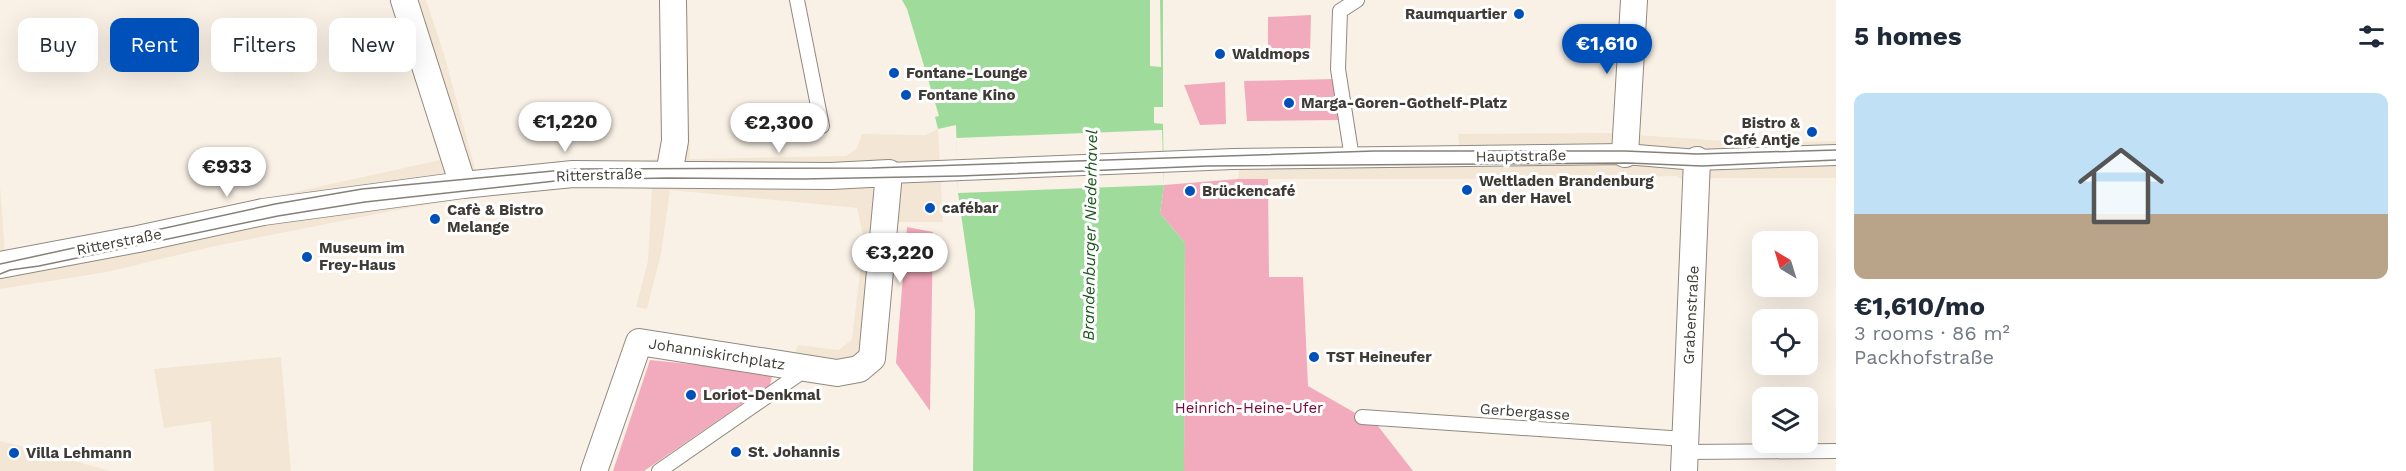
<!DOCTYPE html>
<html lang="en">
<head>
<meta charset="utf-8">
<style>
  :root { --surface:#fff; --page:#f6f6f7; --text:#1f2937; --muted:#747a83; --line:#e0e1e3; --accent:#0050b9 }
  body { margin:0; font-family:"Work Sans",sans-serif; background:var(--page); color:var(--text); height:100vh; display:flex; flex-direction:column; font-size:22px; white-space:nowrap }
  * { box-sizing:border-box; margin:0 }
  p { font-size:20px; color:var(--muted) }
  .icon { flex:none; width:33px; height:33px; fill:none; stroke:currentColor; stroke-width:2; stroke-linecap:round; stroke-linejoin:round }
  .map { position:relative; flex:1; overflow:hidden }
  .panel { display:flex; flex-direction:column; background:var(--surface); width:570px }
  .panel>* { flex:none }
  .banner { position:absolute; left:18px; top:18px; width:570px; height:54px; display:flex; gap:12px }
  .needle { width:39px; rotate:322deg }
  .tools { position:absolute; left:1752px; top:231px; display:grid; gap:12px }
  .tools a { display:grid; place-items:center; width:66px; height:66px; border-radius:12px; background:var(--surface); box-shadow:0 6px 24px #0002; font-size:30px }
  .price { position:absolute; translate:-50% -51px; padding:0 14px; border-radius:21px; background:#fff; color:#222; font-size:20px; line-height:39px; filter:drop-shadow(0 2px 3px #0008) }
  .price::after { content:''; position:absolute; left:50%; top:36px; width:18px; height:14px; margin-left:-9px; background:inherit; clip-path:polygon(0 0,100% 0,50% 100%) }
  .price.on { background:var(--accent); color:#fff }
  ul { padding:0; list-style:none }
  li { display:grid; align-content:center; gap:12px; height:318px; padding:0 18px }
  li+li { border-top:2px solid var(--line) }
  li span { display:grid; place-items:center; height:186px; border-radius:12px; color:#555 }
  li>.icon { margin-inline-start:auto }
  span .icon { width:108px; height:108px; fill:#fffc; stroke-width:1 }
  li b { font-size:26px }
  h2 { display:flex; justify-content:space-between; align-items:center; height:72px; padding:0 18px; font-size:26px }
  .pill { padding:0 21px; border-radius:12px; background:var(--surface); box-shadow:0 6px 24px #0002; font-size:21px; line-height:54px }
  .pill.on { background:var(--accent); color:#fff }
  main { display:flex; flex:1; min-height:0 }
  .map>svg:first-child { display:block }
  .built { fill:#f3e6d5 }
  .green { fill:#f2abbc }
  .water { fill:#9fdc9c }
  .pier { fill:#faf1e6 }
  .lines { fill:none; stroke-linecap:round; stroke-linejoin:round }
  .service-casing { stroke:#91897f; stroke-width:16 }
  .pedestrian-casing { stroke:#91897f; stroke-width:22 }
  .minor-casing { stroke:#91897f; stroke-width:28 }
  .service { stroke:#fff; stroke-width:14 }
  .pedestrian { stroke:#fff; stroke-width:20 }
  .minor { stroke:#fff; stroke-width:26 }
  .tram { stroke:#868079; stroke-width:1.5 }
  .poi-dot { fill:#0050b9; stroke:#fff; stroke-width:2 }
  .labels { text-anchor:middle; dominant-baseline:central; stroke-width:6; stroke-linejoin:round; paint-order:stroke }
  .poi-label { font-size:15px; font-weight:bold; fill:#3f3c37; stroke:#fff; text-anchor:start }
  .street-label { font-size:15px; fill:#3f3c37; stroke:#fff }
  .park-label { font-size:15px; fill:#720a35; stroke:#fff }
  .water-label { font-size:16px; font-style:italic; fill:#185419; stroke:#fff }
</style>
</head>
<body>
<main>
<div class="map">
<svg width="1836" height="471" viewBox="0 0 1836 471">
  <rect width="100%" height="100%" fill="#faf1e6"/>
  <!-- built -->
  <path class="built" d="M 389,0 L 426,0 L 444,54 L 476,172 L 661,159 L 665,55 L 688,64 L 690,159 L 846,156 L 857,148 L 862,134 L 925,135 L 938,129 L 943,222 L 886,222 L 872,360 L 790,366 L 798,345 L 839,350 L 852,339 L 864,240 L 857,208 L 670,190 L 661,254 L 647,309 L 636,307 L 648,261 L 652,188 L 568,187 L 520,190 L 402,209 L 215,246 L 107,272 L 0,289 L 0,185 L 5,253 L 77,240 L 440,160 L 418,82 Z
    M 1607,133 L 1755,143 L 1836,141 L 1836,178 L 1717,178 L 1683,181 L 1677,176 L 1551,179 L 1238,179 L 1241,156 L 1460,155 L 1458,134 Z
    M 281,357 L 291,471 L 214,471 L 211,421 L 164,428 L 154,369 Z
    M 0,441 L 28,448 L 110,471 L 0,471 Z"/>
  <!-- green -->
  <path class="green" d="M 1311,15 L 1310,56 L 1268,59 L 1268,17 Z
    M 1335,79 L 1338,120 L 1247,121 L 1244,81 Z
    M 1225,82 L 1226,124 L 1200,125 L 1184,85 Z
    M 1238,179 L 1268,179 L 1269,277 L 1303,277 L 1308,386 L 1378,426 L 1413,471 L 1184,471 L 1185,243 L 1160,213 L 1164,185 Z
    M 907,227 L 933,232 L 930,411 L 896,363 Z
    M 650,360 L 767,372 L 772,376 L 770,385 L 644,471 L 613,471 Z"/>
  <!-- water -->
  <path class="water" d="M 902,0 L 1163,0 L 1163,107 L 1154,107 L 1154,123 L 1163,124 L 1164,185 L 1160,213 L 1185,243 L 1184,471 L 973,471 L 975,311 L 958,193 L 956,125 L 938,129 L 935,117 L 939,116 L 907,9 Z"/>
  <!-- pier -->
  <path class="pier" d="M 1150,0 L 1160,0 L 1161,67 L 1150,66 Z
    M 1162,130 L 1164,185 L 958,193 L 956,138 Z"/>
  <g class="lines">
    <!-- service casing -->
    <g class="service-casing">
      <path id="service" d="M 797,0 L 822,126
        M 1352,158 L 1338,69 L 1340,11 L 1357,0
        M 1362,417 L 1685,439
        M 1685,452 L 1836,451
        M 659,471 L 805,370"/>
    </g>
    <!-- pedestrian casing -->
    <g class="pedestrian-casing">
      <path id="pedestrian" d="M 889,173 L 1233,159 L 1625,154 L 1697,160 L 1836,155"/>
    </g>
    <!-- minor casing -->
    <g class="minor-casing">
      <path id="minor" d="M 404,0 L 463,185
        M 1625,154 L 1634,0
        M 669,174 L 675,141 L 673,0
        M 0,265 L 138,239 L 263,212 L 463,185 L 573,174 L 831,176 L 889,173 L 872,358 L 859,369 L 837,373 L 639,342 L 594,471
        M 1684,471 L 1697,160"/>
    </g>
    <!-- service -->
    <use href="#service" class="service"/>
    <!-- pedestrian -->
    <use href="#pedestrian" class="pedestrian"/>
    <!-- minor -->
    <use href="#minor" class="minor"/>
    <!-- tram -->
    <path class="tram" d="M 0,264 L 275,204 L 362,189 L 574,169 L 872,168 L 1374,151 L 1625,151 L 1697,154 L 1836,150
      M 0,274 L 10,270 L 39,266 L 278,216 L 365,202 L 564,180 L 668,178 L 803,179 L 960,176 L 1207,166 L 1628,163 L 1702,166 L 1836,160"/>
  </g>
  <!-- markers -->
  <g class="poi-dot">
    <circle cx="1519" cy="14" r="6"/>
    <circle cx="1220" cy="54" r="6"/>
    <circle cx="894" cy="73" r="6"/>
    <circle cx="906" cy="95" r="6"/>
    <circle cx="1289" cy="103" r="6"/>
    <circle cx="1812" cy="132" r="6"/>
    <circle cx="1467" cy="190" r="6"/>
    <circle cx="1190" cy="191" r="6"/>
    <circle cx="930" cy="208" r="6"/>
    <circle cx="435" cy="219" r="6"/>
    <circle cx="307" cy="257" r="6"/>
    <circle cx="1314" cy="357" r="6"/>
    <circle cx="691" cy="395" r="6"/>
    <circle cx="736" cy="452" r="6"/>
    <circle cx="14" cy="453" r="6"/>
  </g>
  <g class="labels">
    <!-- poi labels -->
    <g class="poi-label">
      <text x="1507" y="14" text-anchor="end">Raumquartier</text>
      <text x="1232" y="54">Waldmops</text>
      <text x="906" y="73">Fontane-Lounge</text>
      <text x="918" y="95">Fontane Kino</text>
      <text x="1301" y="103">Marga-Goren-Gothelf-Platz</text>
      <text x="1800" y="123" text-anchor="end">Bistro &amp;<tspan x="1800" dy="17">Café Antje</tspan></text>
      <text x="1479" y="181">Weltladen Brandenburg<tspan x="1479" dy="17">an der Havel</tspan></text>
      <text x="1202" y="191">Brückencafé</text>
      <text x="942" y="208">cafébar</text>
      <text x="447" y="210">Cafè &amp; Bistro<tspan x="447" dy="17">Melange</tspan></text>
      <text x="319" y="248">Museum im<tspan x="319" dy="17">Frey-Haus</tspan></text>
      <text x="1326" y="357">TST Heineufer</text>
      <text x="703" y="395">Loriot-Denkmal</text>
      <text x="748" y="452">St. Johannis</text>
      <text x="26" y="453">Villa Lehmann</text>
    </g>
    <!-- street labels -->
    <g class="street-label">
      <text transform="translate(1521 156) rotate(-1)">Hauptstraße</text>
      <text transform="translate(599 175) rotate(-2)">Ritterstraße</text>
      <text transform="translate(119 242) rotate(-11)">Ritterstraße</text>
      <text transform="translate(1691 315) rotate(-87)">Grabenstraße</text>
      <text transform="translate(717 354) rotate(9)">Johanniskirchplatz</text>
      <text transform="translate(1525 412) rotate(4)">Gerbergasse</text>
    </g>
    <!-- park labels -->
    <g class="park-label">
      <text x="1249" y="408">Heinrich-Heine-Ufer</text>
    </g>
    <!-- water labels -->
    <g class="water-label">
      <text transform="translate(1090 235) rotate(-89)">Brandenburger Niederhavel</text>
    </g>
  </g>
</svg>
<div class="tools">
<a><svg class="needle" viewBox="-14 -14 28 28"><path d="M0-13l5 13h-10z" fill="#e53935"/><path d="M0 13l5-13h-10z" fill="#747a83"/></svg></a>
<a><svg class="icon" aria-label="locate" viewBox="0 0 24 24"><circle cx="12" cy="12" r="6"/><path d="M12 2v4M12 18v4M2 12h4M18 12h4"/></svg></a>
<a><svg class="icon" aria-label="layers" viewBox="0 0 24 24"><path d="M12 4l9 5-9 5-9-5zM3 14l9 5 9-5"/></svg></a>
</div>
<b class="price on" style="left:1607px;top:75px">€1,610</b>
<b class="price" style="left:565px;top:153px">€1,220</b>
<b class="price" style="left:779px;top:154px">€2,300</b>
<b class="price" style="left:227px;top:198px">€933</b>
<b class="price" style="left:900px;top:284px">€3,220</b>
<div class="banner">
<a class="pill">Buy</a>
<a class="pill on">Rent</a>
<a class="pill">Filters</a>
<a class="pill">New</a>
</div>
</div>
<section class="panel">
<h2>5 homes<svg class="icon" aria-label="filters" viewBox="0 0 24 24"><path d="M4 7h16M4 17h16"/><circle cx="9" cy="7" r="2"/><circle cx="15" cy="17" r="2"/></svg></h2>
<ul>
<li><span style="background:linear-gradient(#bfe0f5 65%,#b9a48a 0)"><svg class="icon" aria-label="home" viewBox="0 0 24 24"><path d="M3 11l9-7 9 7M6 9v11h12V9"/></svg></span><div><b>€1,610/mo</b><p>3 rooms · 86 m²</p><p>Packhofstraße</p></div></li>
</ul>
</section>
</main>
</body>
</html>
